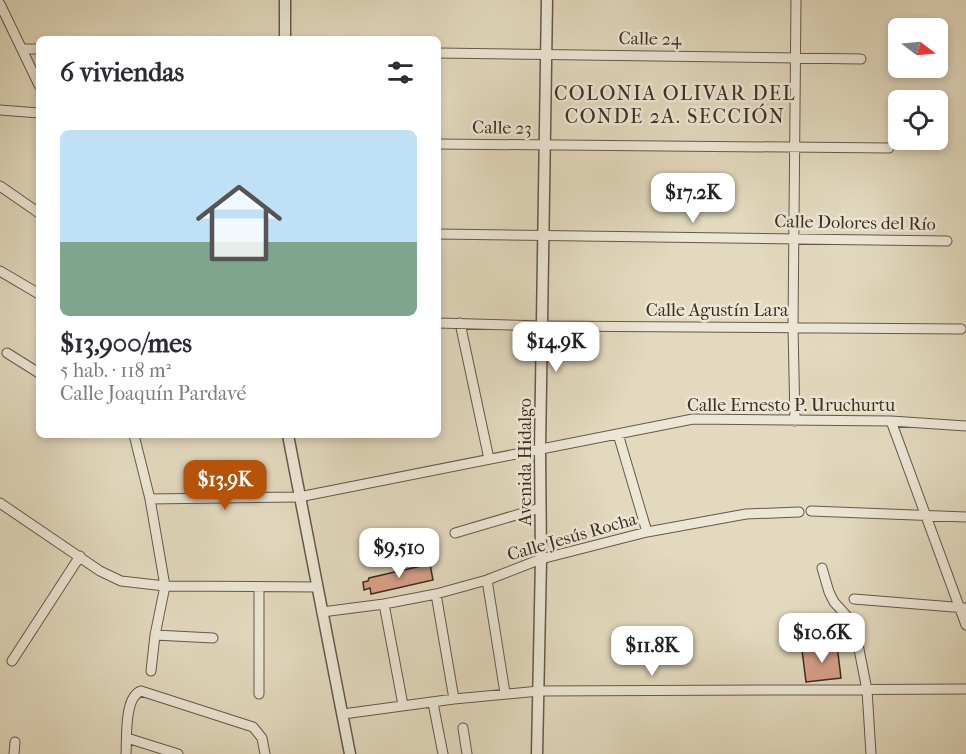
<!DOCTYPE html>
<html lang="es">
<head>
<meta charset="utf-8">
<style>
  :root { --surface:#fff; --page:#f2f2f3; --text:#2b2b33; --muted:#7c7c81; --line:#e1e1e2; --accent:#b45309 }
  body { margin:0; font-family:"IM FELL French Canon",serif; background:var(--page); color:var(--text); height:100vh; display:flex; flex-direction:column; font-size:22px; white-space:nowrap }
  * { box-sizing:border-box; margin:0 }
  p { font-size:20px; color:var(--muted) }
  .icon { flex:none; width:33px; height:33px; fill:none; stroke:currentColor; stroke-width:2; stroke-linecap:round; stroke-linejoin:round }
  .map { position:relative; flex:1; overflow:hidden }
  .details { position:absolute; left:36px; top:36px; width:405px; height:402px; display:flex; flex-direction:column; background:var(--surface); border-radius:9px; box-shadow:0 3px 9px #0003 }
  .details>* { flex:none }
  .needle { width:39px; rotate:106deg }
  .controls { position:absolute; left:888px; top:18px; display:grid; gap:12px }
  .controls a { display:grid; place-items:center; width:60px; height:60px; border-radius:9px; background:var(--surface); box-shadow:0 3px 9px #0003; font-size:30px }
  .price { position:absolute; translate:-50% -51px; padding:0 14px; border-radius:12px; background:#fff; color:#222; font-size:20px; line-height:39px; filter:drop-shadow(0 2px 3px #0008) }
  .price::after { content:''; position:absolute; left:50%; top:36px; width:18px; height:14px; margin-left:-9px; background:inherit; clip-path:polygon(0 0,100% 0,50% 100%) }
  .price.on { background:var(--accent); color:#fff }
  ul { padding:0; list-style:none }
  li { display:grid; align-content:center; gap:12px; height:318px; padding:0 24px }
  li+li { border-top:2px solid var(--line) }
  li span { display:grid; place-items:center; height:186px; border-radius:9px; color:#555 }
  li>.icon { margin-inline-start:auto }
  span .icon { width:108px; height:108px; fill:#fffc; stroke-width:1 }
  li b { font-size:26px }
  h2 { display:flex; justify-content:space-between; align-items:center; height:72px; padding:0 24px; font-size:26px }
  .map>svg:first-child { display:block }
  .building { fill:#d7a089; stroke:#3d2d23; stroke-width:1.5 }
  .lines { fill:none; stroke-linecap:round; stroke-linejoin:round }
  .minor-casing { stroke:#66584a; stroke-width:11 }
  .tertiary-casing { stroke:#66584a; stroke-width:13 }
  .minor { stroke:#ece6d5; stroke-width:9 }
  .tertiary { stroke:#ece6d5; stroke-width:10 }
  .labels { text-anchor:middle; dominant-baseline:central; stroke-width:5; stroke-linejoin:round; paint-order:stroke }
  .street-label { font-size:18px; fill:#3d2d23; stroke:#ece6d5 }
  .neighbourhood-label { font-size:20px; letter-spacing:1.5px; fill:#3d2d23; stroke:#ece6d5 }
</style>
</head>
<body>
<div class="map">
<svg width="966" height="754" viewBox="0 0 966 754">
  <rect width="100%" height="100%" fill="#e2d9be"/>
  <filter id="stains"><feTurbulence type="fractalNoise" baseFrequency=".00333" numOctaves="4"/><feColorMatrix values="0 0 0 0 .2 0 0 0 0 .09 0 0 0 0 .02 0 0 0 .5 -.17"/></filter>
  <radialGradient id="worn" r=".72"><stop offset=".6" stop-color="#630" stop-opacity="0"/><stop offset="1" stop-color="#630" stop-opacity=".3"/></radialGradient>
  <!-- building -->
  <path class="building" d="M 430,564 L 433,580 L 371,594 L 370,588 L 364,590 L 363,582 L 368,581 L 369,578 Z
    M 837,645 L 841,678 L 806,682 L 802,650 Z"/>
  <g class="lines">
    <!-- minor casing -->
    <g class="minor-casing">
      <path id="minor" d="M 0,4 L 39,85
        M 22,49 L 39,49
        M 438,53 L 861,59
        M 0,110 L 39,113
        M 438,144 L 889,148
        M 0,186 L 39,213
        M 438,234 L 947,241
        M 0,271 L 39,294
        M 438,323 L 543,326 L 961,329
        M 460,323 L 489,459
        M 7,353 L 39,373
        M 795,421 L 793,327 L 796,0
        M 891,421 L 966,625
        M 618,434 L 647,532
        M 134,435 L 150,499 L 165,586 L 155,635 L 151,671
        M 150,499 L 299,497 L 693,419 L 891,421 L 966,426
        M 0,503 L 100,571 L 121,581 L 165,586 L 317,587
        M 811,511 L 966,517
        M 455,533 L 540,508
        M 822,568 L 829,592 L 834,602 L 854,624 L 867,690 L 871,754
        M 487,580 L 505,693
        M 436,594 L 454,699
        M 854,599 L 966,608
        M 384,604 L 403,705
        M 322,612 L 384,604 L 436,594 L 487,580 L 541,559 L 647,532 L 746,514 L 799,512
        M 155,635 L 213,638
        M 12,661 L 80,556
        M 259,694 L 259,588
        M 433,703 L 443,754
        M 343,714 L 454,699 L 539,691 L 966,689
        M 463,728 L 467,754
        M 127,738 L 178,754
        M 14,754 L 15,742
        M 126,754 C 127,738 124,697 141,691 L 253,727 L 262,738 L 265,754"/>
    </g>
    <!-- tertiary casing -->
    <g class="tertiary-casing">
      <path id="tertiary" d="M 285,39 L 285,0
        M 288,435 L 350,754
        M 537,754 L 541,559 L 540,450 L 547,0"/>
    </g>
    <!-- minor -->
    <use href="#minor" class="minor"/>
    <!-- tertiary -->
    <use href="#tertiary" class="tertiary"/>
  </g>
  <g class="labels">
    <!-- street labels -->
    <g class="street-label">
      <text transform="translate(650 39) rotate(1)">Calle 24</text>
      <text transform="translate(502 128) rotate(1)">Calle 23</text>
      <text transform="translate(855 223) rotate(1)">Calle Dolores del Río</text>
      <text x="717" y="310">Calle Agustín Lara</text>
      <text x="791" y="405">Calle Ernesto P. Uruchurtu</text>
      <text transform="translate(525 462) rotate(-90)">Avenida Hidalgo</text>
      <text transform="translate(572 537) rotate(-16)">Calle Jesús Rocha</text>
    </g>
    <!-- neighbourhood labels -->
    <g class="neighbourhood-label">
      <text x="675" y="93">COLONIA OLIVAR DEL<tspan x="675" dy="23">CONDE 2A. SECCIÓN</tspan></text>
    </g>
  </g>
  <rect width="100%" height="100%" filter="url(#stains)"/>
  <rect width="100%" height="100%" fill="url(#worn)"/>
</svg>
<div class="controls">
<a><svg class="needle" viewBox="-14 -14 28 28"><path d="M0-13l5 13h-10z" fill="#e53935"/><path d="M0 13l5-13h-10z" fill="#7c7c81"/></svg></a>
<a><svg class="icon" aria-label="locate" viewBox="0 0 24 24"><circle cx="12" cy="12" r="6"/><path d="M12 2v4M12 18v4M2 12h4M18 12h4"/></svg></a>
</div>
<b class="price" style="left:693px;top:224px">$17.2K</b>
<b class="price" style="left:556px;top:373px">$14.9K</b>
<b class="price on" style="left:225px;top:511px">$13.9K</b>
<b class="price" style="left:399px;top:579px">$9,510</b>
<b class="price" style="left:822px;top:664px">$10.6K</b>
<b class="price" style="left:652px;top:677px">$11.8K</b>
<section class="details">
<h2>6 viviendas<svg class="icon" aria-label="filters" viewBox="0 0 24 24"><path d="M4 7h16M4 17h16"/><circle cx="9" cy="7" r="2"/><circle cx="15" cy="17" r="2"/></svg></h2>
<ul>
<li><span style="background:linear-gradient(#bfe0f5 60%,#7fa58c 0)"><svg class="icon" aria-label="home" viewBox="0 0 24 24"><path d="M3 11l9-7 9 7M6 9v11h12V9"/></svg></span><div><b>$13,900/mes</b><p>5 hab. · 118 m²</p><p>Calle Joaquín Pardavé</p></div></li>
</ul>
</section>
</div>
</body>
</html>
